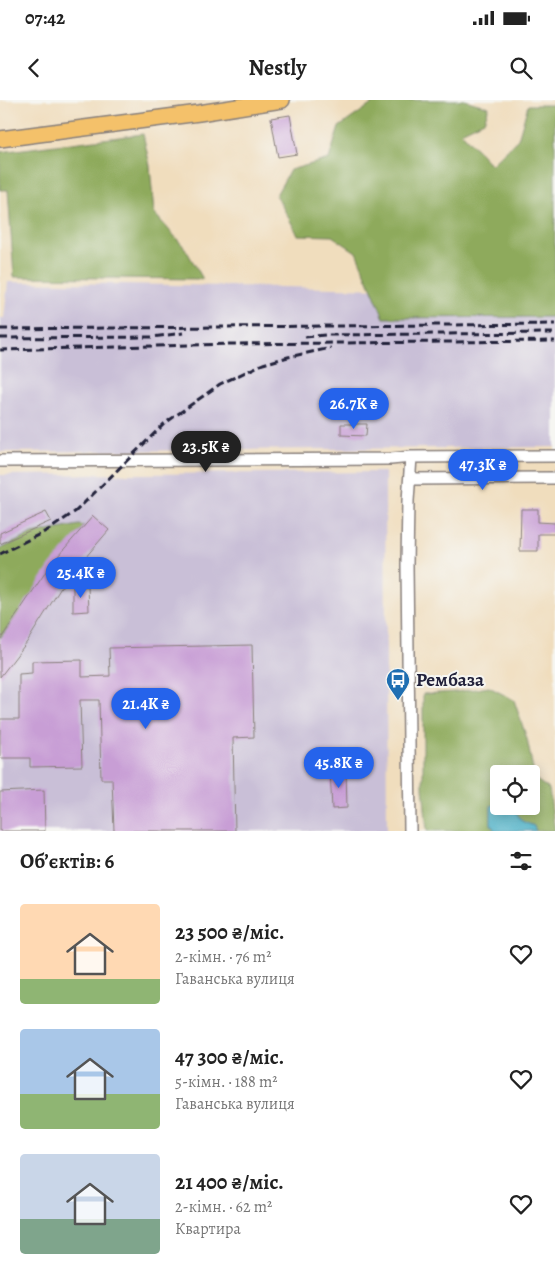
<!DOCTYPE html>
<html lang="uk">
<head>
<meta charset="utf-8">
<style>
  :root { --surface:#fff; --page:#f2f2f2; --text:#222; --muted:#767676; --accent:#2563eb }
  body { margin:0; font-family:Alegreya,serif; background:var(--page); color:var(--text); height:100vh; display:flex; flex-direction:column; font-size:19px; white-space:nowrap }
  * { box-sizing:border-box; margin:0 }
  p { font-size:16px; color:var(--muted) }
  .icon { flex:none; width:28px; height:28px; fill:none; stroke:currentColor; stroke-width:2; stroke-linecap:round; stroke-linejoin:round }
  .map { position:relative; height:731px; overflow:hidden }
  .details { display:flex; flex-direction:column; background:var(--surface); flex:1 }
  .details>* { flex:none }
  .controls { position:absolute; left:490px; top:665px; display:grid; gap:10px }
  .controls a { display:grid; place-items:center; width:50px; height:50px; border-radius:5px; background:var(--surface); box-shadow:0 2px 12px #0003; font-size:25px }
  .price { position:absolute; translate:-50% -42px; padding:0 11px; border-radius:18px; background:var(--accent); color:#fff; font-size:16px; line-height:32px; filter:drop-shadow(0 1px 2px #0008) }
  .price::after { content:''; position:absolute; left:50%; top:30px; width:15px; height:11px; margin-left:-8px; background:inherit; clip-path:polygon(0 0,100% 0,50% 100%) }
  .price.current { background:#222; color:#fff }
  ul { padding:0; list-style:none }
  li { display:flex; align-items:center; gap:15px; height:125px; padding:0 20px }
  li span { display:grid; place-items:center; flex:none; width:140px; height:100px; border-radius:5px; color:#555 }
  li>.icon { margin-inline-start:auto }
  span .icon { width:60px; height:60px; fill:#fffc; stroke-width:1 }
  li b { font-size:21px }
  h2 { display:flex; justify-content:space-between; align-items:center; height:60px; padding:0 20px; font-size:21px }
  .status { display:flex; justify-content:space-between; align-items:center; height:35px; padding:0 25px; background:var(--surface); direction:ltr }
  .status svg { height:14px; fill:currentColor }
  header { display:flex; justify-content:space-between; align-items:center; height:65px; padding:0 20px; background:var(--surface); font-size:22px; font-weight:700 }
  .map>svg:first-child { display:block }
  .industrial { fill:#c9bfd7 }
  .forest { fill:#8eaa5b; stroke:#58664b }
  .water { fill:#48b0c7; stroke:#356981 }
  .building { fill:#c89ed5 }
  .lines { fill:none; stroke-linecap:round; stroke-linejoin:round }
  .minor-casing { stroke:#89807c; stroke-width:14 }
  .major-casing { stroke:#89807c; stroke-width:18 }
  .minor { stroke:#fff; stroke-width:11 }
  .major { stroke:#f4c16a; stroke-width:15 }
  .rail { stroke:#22223b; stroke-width:3; stroke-dasharray:8 4; stroke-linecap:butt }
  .labels { text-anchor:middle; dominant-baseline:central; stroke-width:4; stroke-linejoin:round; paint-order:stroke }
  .poi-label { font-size:19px; font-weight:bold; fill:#22223b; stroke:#f6f6f2; text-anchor:start }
</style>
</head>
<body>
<div class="status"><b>07:42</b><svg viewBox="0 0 49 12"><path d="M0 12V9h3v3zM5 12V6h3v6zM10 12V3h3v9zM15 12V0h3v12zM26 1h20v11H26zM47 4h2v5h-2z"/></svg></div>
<header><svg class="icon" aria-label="back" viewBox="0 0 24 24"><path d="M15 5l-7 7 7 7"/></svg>Nestly<svg class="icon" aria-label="search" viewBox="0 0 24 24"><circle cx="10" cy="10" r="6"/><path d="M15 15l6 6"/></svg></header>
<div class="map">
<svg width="555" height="731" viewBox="0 0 555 731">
  <rect width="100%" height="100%" fill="#f6f6f2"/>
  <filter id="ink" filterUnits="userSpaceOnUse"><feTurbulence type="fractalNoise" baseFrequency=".02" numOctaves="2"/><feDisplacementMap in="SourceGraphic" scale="10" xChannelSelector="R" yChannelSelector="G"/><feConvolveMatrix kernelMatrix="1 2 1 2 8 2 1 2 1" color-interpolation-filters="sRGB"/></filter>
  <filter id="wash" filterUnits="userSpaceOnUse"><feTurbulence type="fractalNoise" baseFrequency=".0096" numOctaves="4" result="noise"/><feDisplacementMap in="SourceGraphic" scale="20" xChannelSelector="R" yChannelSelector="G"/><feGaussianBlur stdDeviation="1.12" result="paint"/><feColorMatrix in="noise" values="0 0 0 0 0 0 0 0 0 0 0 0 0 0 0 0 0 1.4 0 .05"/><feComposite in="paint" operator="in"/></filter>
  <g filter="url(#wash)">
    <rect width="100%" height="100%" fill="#f0ddbd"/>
    <!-- industrial -->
    <path class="industrial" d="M 8,182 L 555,192 L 555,347 L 0,352 L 0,218 L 4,218 Z
      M 385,372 L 387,731 L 0,731 L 0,375 Z"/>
    <!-- forest -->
    <path class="forest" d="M 383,0 L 464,0 L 489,7 L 484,21 L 461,32 L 491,65 L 518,39 L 528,5 L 555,5 L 555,217 L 384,218 L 356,152 L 332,136 L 298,135 L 276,95 L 290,70 L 329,59 L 339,27 L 376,1 Z
      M 143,34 L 150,66 L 154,113 L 185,148 L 203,179 L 14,177 L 8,90 L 0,90 L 0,52 Z
      M 79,425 L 84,426 L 0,538 L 0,449 L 33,434 Z
      M 489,587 L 514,600 L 527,639 L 535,679 L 549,689 L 555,731 L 536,731 L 534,726 L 522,721 L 512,706 L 531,706 L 531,674 L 499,674 L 499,703 L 491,706 L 491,724 L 495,731 L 427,731 L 423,687 L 423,594 L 456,592 Z"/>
    <!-- water -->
    <path class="water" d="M 499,703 L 499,706 L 512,706 L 522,721 L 534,726 L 536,731 L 495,731 L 491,724 L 491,706 Z"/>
    <g id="blocks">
      <!-- building -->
      <path class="building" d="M 290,15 L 297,54 L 278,57 L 271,18 Z
        M 341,324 L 367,324 L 366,336 L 341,335 Z
        M 521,409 L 538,409 L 538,422 L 555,423 L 555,434 L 538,434 L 538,451 L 520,451 Z
        M 46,412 L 51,421 L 0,444 L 0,433 Z
        M 93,416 L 109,430 L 72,473 L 72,470 L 27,542 L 0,577 L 0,540 L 51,464 Z
        M 88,486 L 89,511 L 73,512 L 73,487 Z
        M 252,545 L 254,637 L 233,638 L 235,731 L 114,731 L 112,679 L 101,679 L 99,600 L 80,600 L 82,666 L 30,667 L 30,658 L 0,658 L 0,619 L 19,619 L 19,574 L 32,573 L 32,561 L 82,560 L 82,577 L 110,576 L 109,548 Z
        M 346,669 L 347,708 L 332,709 L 330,670 Z
        M 44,690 L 45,731 L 0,731 L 0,692 Z"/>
    </g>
  </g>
  <g filter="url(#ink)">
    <use href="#blocks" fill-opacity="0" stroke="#89807c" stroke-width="1"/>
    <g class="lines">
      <!-- minor casing -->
      <g class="minor-casing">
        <path id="minor" d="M 0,361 L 391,359 L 411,357 L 555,356
          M 411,379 L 555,378
          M 410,731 L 407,465 L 408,401 L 411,357"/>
      </g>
      <!-- major casing -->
      <g class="major-casing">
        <path id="major" d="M 0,39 L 199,13 L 282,0"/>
      </g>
      <!-- minor -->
      <use href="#minor" class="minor"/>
      <!-- major -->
      <use href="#major" class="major"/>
      <!-- rail -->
      <path class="rail" d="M 0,229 L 555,224
        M 305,237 L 325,235 L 555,233
        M 0,238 L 152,237 L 183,233
        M 0,250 L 231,244 L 555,241
        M 0,454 L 50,429 L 76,411 L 164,324 L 220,284 L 263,264 L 288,257 L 331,248"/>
    </g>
  </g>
  <!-- icons -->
  <defs>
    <g id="bus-pin" transform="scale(1.25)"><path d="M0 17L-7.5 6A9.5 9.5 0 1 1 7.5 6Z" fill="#1f6fb2" stroke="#f6f6f2"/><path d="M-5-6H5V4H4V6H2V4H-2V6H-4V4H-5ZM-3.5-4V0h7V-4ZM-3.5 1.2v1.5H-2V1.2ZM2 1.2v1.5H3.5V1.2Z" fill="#fff"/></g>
  </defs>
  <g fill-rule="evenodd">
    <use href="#bus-pin" x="398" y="580"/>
  </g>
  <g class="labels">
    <!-- poi labels -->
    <g class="poi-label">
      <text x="416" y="580">Рембаза</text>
    </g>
  </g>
</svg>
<div class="controls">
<a><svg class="icon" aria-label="locate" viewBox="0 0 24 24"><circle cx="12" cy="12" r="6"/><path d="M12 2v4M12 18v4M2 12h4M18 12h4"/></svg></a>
</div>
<b class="price" style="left:354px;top:330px">26.7K ₴</b>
<b class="price current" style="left:206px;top:373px">23.5K ₴</b>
<b class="price" style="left:483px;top:391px">47.3K ₴</b>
<b class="price" style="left:81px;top:499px">25.4K ₴</b>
<b class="price" style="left:146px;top:630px">21.4K ₴</b>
<b class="price" style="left:339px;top:689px">45.8K ₴</b>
</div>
<section class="details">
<h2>Об’єктів: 6<svg class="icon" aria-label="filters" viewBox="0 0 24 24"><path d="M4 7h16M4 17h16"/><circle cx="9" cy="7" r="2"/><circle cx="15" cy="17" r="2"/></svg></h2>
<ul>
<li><span style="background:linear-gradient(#ffd9b3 75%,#8fb573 0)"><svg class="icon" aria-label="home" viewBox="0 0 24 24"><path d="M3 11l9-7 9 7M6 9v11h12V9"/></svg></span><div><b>23 500 ₴/міс.</b><p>2-кімн. · 76 m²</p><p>Гаванська вулиця</p></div><svg class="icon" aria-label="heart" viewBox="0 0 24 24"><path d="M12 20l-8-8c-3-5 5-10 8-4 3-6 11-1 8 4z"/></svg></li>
<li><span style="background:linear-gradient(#a9c7e8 65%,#8fb573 0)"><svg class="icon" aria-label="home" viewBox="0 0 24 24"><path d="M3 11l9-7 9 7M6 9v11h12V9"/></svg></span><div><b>47 300 ₴/міс.</b><p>5-кімн. · 188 m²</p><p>Гаванська вулиця</p></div><svg class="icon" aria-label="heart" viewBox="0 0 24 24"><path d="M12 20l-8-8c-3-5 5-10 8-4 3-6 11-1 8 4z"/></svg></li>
<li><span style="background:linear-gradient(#c9d6e8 65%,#7fa58c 0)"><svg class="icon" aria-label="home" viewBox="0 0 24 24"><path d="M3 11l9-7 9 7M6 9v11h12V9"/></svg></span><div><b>21 400 ₴/міс.</b><p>2-кімн. · 62 m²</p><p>Квартира</p></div><svg class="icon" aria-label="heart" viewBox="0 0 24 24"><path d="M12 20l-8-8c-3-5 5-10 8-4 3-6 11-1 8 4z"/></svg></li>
</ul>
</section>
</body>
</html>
